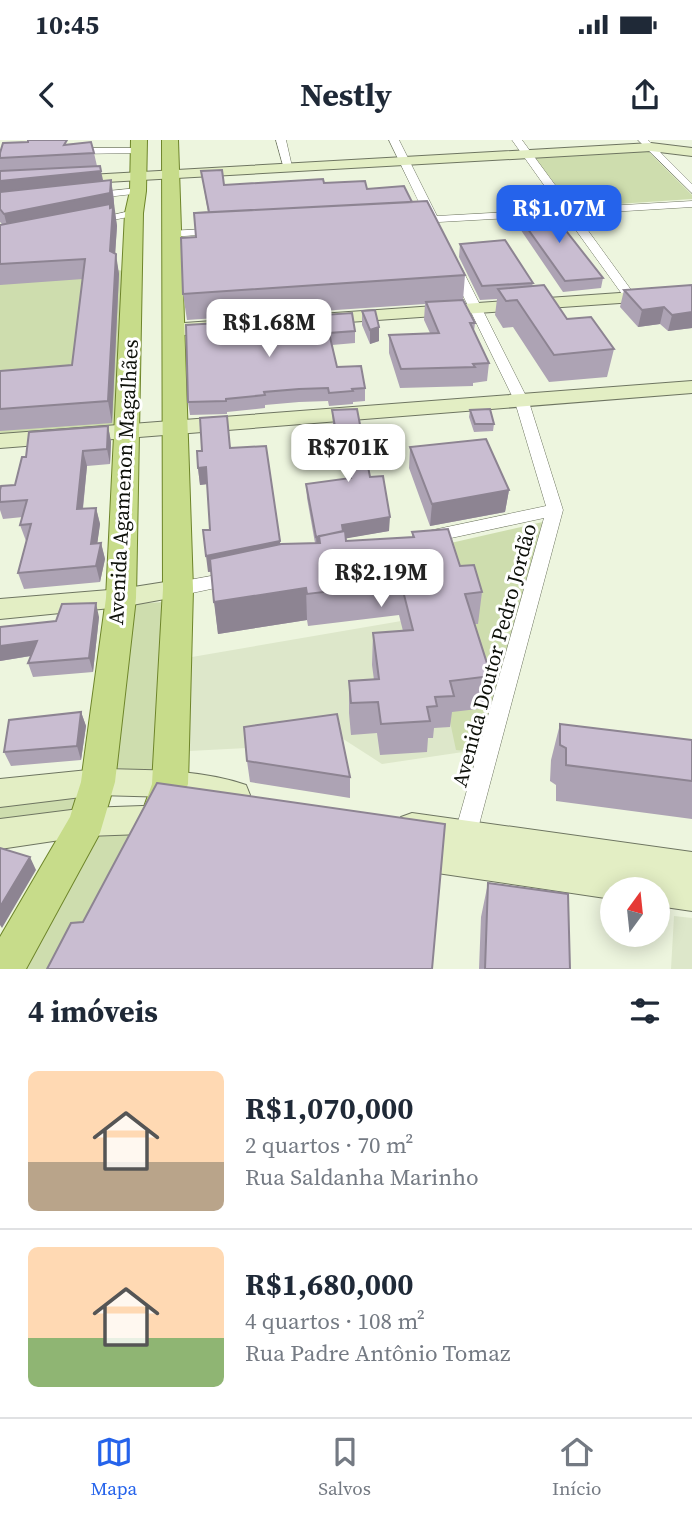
<!DOCTYPE html>
<html lang="pt">
<head>
<meta charset="utf-8">
<style>
  :root { --surface:#fff; --page:#f2f2f3; --text:#1f2937; --muted:#747a83; --line:#e0e1e3; --accent:#2563eb }
  body { margin:0; font-family:"Source Serif 4",serif; background:var(--page); color:var(--text); height:100vh; display:flex; flex-direction:column; font-size:26px; white-space:nowrap }
  * { box-sizing:border-box; margin:0 }
  p { font-size:23px; color:var(--muted) }
  .icon { flex:none; width:38px; height:38px; fill:none; stroke:currentColor; stroke-width:2; stroke-linecap:round; stroke-linejoin:round }
  .map { position:relative; height:829px; overflow:hidden }
  .side { display:flex; flex-direction:column; background:var(--surface); flex:1 }
  .side>* { flex:none }
  .needle { width:46px; rotate:15deg }
  .fabs { position:absolute; left:600px; top:737px; display:grid; gap:14px }
  .fabs a { display:grid; place-items:center; width:70px; height:70px; border-radius:50%; background:var(--surface); box-shadow:0 4px 18px #0003; font-size:35px }
  .price { position:absolute; translate:-50% -60px; padding:0 16px; border-radius:14px; background:#fff; color:#222; font-size:23px; line-height:46px; filter:drop-shadow(0 2px 4px #0008) }
  .price::after { content:''; position:absolute; left:50%; top:42px; width:21px; height:16px; margin-left:-10px; background:inherit; clip-path:polygon(0 0,100% 0,50% 100%) }
  .price.current { background:var(--accent); color:#fff }
  ul { padding:0; list-style:none }
  li { display:flex; align-items:center; gap:21px; height:175px; padding:0 28px }
  li+li { border-top:2px solid var(--line) }
  li span { display:grid; place-items:center; flex:none; width:196px; height:140px; border-radius:10px; color:#555 }
  li>.icon { margin-inline-start:auto }
  span .icon { width:84px; height:84px; fill:#fffc; stroke-width:1 }
  li b { font-size:30px }
  h2 { display:flex; justify-content:space-between; align-items:center; height:84px; padding:0 28px; font-size:30px }
  .status { display:flex; justify-content:space-between; align-items:center; height:49px; padding:0 35px; background:var(--surface); direction:ltr }
  .status svg { height:19px; fill:currentColor }
  header { display:flex; justify-content:space-between; align-items:center; height:91px; padding:0 28px; background:var(--surface); font-size:32px; font-weight:700 }
  .tabs { display:flex; justify-content:space-around; align-items:center; height:98px; border-top:2px solid var(--line); background:var(--surface); font-size:19px; color:var(--muted) }
  .tabs a { display:grid; justify-items:center; gap:4px }
  .tabs .current { color:var(--accent) }
  .map>svg:first-child { display:block }
  .built { fill:#dde7ca }
  .green { fill:#ceddae }
  .lines { fill:none; stroke-linecap:round; stroke-linejoin:round }
  .street-casing { stroke:#6e7561; stroke-width:1 }
  .secondary-casing { stroke:#6e7561; stroke-width:2 }
  .primary-casing { stroke:#6e852a; stroke-width:2 }
  .street { fill:#fff; fill-rule:evenodd }
  .secondary { fill:#e3eec4; fill-rule:evenodd }
  .primary { fill:#c7dc8a; fill-rule:evenodd }
  .wall { fill:#ada3b4 }
  .shaded-wall { fill:#8d8492 }
  .building { fill:#c9bdd1; stroke:#8d8492; stroke-width:2 }
  .labels { text-anchor:middle; dominant-baseline:central; stroke-width:6; stroke-linejoin:round; paint-order:stroke }
  .street-label { font-size:21px; fill:#0c0f08; stroke:#fff }
</style>
</head>
<body>
<div class="status"><b>10:45</b><svg viewBox="0 0 49 12"><path d="M0 12V9h3v3zM5 12V6h3v6zM10 12V3h3v9zM15 12V0h3v12zM26 1h20v11H26zM47 4h2v5h-2z"/></svg></div>
<header><svg class="icon" aria-label="back" viewBox="0 0 24 24"><path d="M15 5l-7 7 7 7"/></svg>Nestly<svg class="icon" aria-label="share" viewBox="0 0 24 24"><path d="M12 15V3M7 8l5-5 5 5M5 13v7h14v-7"/></svg></header>
<div class="map">
<svg width="692" height="829" viewBox="0 0 692 829">
  <rect width="100%" height="100%" fill="#edf5de"/>
  <!-- built -->
  <path class="built" d="M 442,474 L 463,612 L 382,624 L 337,595 L 247,608 L 189,611 L 192,517 Z
    M 674,776 L 692,778 L 692,829 L 671,829 Z"/>
  <!-- green -->
  <path class="green" d="M 646,9 L 692,55 L 692,59 L 573,67 L 533,16 Z
    M 27,121 L 126,131 L 115,285 L 0,294 L 0,122 Z
    M 547,381 L 481,612 L 456,610 L 448,572 L 433,407 Z
    M 164,462 L 157,636 L 115,628 L 132,464 Z
    M 91,649 L 80,676 L 0,687 L 0,660 Z
    M 140,684 L 62,829 L 17,829 L 96,688 Z"/>
  <g class="lines">
    <!-- street casing -->
    <g class="street-casing">
      <path id="street" d="M 276,0 L 286,0 L 293,31 L 284,29 Z
        M 389,0 L 399,0 L 437,76 L 561,69 L 512,0 L 522,0 L 572,68 L 692,61 L 692,67 L 576,74 L 637,158 L 631,162 L 627,161 L 565,75 L 439,82 L 434,85 L 419,82 L 419,78 L 426,77 Z
        M 638,0 L 648,0 L 692,44 L 692,53 Z
        M 139,8 L 144,11 L 142,13 L 72,14 L 67,11 L 72,8 Z
        M 138,48 L 143,51 L 142,53 L 89,59 L 84,56 L 89,53 Z
        M 134,70 L 138,71 L 138,75 L 93,84 L 87,81 Z
        M 220,88 L 224,89 L 224,93 L 171,97 L 165,94 L 171,91 Z
        M 455,123 L 461,127 L 529,262 L 563,370 L 476,696 L 473,703 L 465,706 L 457,703 L 454,696 L 544,378 L 428,403 L 419,397 L 428,391 L 546,366 L 515,262 L 449,127 Z
        M 233,432 L 239,433 L 242,438 L 239,443 L 178,456 L 172,454 L 169,449 L 172,444 L 178,442 Z"/>
    </g>
    <!-- secondary casing -->
    <g class="secondary-casing">
      <path id="secondary" d="M 651,3 L 692,8 L 692,16 L 651,11 L 71,44 L 64,40 L 71,36 Z
        M 692,148 L 692,158 L 320,184 L 311,179 L 320,174 Z
        M 284,176 L 293,181 L 290,185 L 184,195 L 175,189 L 184,183 Z
        M 692,241 L 692,253 L 0,308 L 0,294 Z
        M 178,440 L 187,443 L 191,449 L 187,455 L 121,467 L 0,479 L 0,459 L 121,449 Z
        M 98,629 C 147,630 200,629 246,645 L 250,655 L 246,665 L 235,669 L 170,657 L 98,655 L 0,667 L 0,639 Z
        M 170,665 L 181,669 L 186,679 L 181,689 L 170,693 L 87,696 L 0,709 L 0,679 L 87,668 Z
        M 412,673 L 692,712 L 692,771 L 658,766 L 658,749 L 612,749 L 612,759 L 410,729 L 399,725 L 394,714 L 399,703 L 408,700 L 401,697 L 396,687 L 401,677 Z"/>
    </g>
    <!-- primary casing -->
    <g class="primary-casing">
      <path id="primary" d="M 131,0 L 147,0 L 146,51 L 143,73 L 136,458 L 115,642 L 100,693 L 26,829 L 0,829 L 0,797 L 70,677 L 81,642 L 106,458 L 125,73 L 130,51 Z
        M 162,0 L 178,0 L 193,449 L 188,644 L 170,692 L 157,697 L 144,692 L 139,681 L 152,644 L 163,449 Z"/>
    </g>
    <!-- street -->
    <use href="#street" class="street"/>
    <!-- secondary -->
    <use href="#secondary" class="secondary"/>
    <!-- primary -->
    <use href="#primary" class="primary"/>
  </g>
  <!-- wall -->
  <path class="wall" d="M 67,4 L 94,13 L 97,26 L 103,41 L 111,40 L 114,59 L 114,69 L 117,86 L 115,114 L 119,134 L 112,283 L 0,291 L 0,231 L 72,225 L 83,139 L 0,145 L 0,85 L 3,85 L 0,82 L 0,13 Z
    M 201,31 L 224,45 L 324,43 L 367,49 L 412,62 L 465,135 L 463,160 L 475,183 L 474,191 L 489,223 L 487,241 L 473,243 L 473,246 L 400,248 L 389,213 L 389,195 L 430,193 L 424,180 L 425,164 L 187,180 L 183,154 L 196,97 L 208,72 Z
    M 515,71 L 603,138 L 601,148 L 563,152 L 514,80 Z
    M 460,104 L 533,143 L 532,146 L 567,179 L 614,209 L 607,237 L 549,242 L 513,187 L 503,188 L 495,175 L 497,159 L 480,160 L 459,117 Z
    M 692,145 L 692,188 L 668,191 L 660,184 L 638,187 L 620,167 L 624,150 Z
    M 362,171 L 379,201 L 370,204 L 362,185 Z
    M 355,191 L 355,203 L 332,205 L 337,227 L 365,248 L 365,261 L 353,262 L 353,264 L 329,266 L 328,261 L 299,262 L 265,265 L 265,268 L 227,272 L 227,274 L 190,275 L 188,262 L 219,201 Z
    M 332,270 L 370,337 L 389,391 L 346,398 L 346,401 L 412,397 L 412,392 L 460,426 L 482,452 L 478,484 L 475,484 L 491,536 L 486,568 L 452,572 L 450,587 L 434,588 L 433,598 L 428,598 L 427,612 L 380,615 L 377,593 L 351,595 L 349,573 L 349,541 L 374,540 L 372,525 L 373,493 L 403,491 L 399,475 L 308,486 L 307,480 L 218,494 L 211,432 L 208,432 L 210,390 L 207,344 L 200,345 L 198,328 L 280,405 L 315,403 L 307,358 L 306,344 L 347,339 L 343,322 L 340,322 L 333,284 Z
    M 470,270 L 494,284 L 493,291 L 474,292 L 469,277 Z
    M 108,286 L 111,302 L 110,324 L 87,326 L 83,369 L 96,368 L 100,384 L 97,404 L 101,403 L 105,419 L 100,442 L 24,449 L 18,433 L 27,401 L 26,401 L 20,385 L 23,377 L 3,379 L 0,370 L 0,350 L 15,345 L 26,317 Z
    M 410,307 L 509,350 L 505,372 L 430,386 L 409,328 Z
    M 99,477 L 93,532 L 33,537 L 28,523 L 31,516 L 0,521 L 0,487 Z
    M 81,572 L 86,586 L 81,620 L 11,626 L 4,612 Z
    M 560,584 L 692,600 L 692,679 L 556,661 L 556,645 L 550,641 L 551,620 Z
    M 247,621 L 350,637 L 350,658 L 250,642 Z
    M 488,743 L 570,829 L 479,829 L 481,777 Z"/>
  <!-- shaded-wall -->
  <path class="shaded-wall" d="M 101,31 L 105,49 L 0,59 L 0,41 Z
    M 111,40 L 117,86 L 114,131 L 110,111 L 9,93 L 4,74 Z
    M 116,114 L 119,134 L 112,283 L 108,261 Z
    M 664,167 L 660,184 L 638,187 L 642,170 Z
    M 692,172 L 692,188 L 668,191 L 672,175 Z
    M 379,187 L 379,201 L 370,204 L 370,190 Z
    M 108,286 L 111,302 L 110,324 L 107,309 Z
    M 83,311 L 87,326 L 81,385 L 77,369 Z
    M 206,327 L 208,344 L 200,345 L 198,328 Z
    M 509,350 L 505,372 L 430,386 L 432,364 Z
    M 96,368 L 100,384 L 95,420 L 91,404 Z
    M 390,377 L 389,391 L 343,399 L 319,396 L 320,410 L 317,411 L 316,397 L 342,385 Z
    M 280,401 L 281,418 L 208,432 L 206,416 Z
    M 101,403 L 105,419 L 100,442 L 96,426 Z
    M 306,448 L 307,480 L 218,494 L 214,462 Z
    M 96,463 L 99,477 L 93,532 L 89,518 Z
    M 37,501 L 42,514 L 0,521 L 0,506 Z
    M 81,572 L 86,586 L 81,620 L 77,606 Z
    M 30,717 L 36,730 L 2,788 L 0,785 L 0,767 Z"/>
  <!-- building -->
  <path class="building" d="M 28,0 L 67,0 L 64,5 L 91,2 L 94,13 L 0,18 L 0,13 L 3,3 L 28,2 Z
    M 100,26 L 101,31 L 0,41 L 0,31 Z
    M 222,30 L 224,45 L 323,39 L 324,43 L 365,41 L 367,49 L 404,46 L 412,62 L 195,73 L 209,72 L 201,31 Z
    M 111,40 L 110,53 L 4,74 L 0,69 L 0,52 Z
    M 427,61 L 465,135 L 183,154 L 181,98 L 196,97 L 194,73 Z
    M 110,64 L 110,68 L 113,67 L 110,111 L 116,114 L 108,261 L 0,269 L 0,231 L 72,225 L 85,119 L 0,124 L 0,85 Z
    M 549,69 L 603,138 L 565,141 L 515,71 Z
    M 505,100 L 533,143 L 482,146 L 460,104 Z
    M 544,145 L 567,179 L 591,177 L 614,209 L 554,215 L 517,160 L 506,161 L 498,149 Z
    M 692,145 L 692,172 L 672,175 L 664,167 L 642,170 L 624,150 Z
    M 463,160 L 475,183 L 470,183 L 489,223 L 473,224 L 475,227 L 401,229 L 389,195 L 439,193 L 426,162 Z
    M 375,170 L 379,187 L 370,190 L 362,171 Z
    M 352,173 L 355,191 L 329,193 L 337,227 L 361,226 L 365,248 L 352,249 L 353,251 L 329,253 L 328,248 L 299,249 L 264,252 L 265,255 L 226,259 L 226,261 L 188,262 L 186,185 L 218,183 L 219,201 L 252,198 L 250,180 Z
    M 357,269 L 370,337 L 383,336 L 390,377 L 342,385 L 343,391 L 316,397 L 306,344 L 351,338 L 343,308 L 339,309 L 332,270 Z
    M 490,269 L 494,284 L 475,284 L 470,270 Z
    M 227,276 L 230,308 L 266,306 L 280,401 L 206,416 L 203,390 L 210,390 L 206,327 L 198,328 L 197,311 L 202,311 L 200,278 Z
    M 108,286 L 107,309 L 83,311 L 77,369 L 96,368 L 91,404 L 101,403 L 96,426 L 18,433 L 31,384 L 20,385 L 27,360 L 0,362 L 0,350 L 1,346 L 15,345 L 22,317 L 26,317 L 29,292 Z
    M 486,299 L 509,350 L 432,364 L 410,307 Z
    M 448,389 L 460,426 L 474,425 L 482,452 L 465,454 L 491,536 L 450,541 L 454,556 L 435,557 L 437,566 L 427,567 L 430,581 L 381,584 L 378,562 L 351,563 L 349,541 L 379,539 L 373,493 L 413,490 L 401,443 L 307,454 L 306,448 L 214,462 L 210,419 L 281,404 L 320,403 L 319,396 L 345,391 L 346,401 L 414,397 L 412,392 Z
    M 96,463 L 89,518 L 28,523 L 37,501 L 0,506 L 0,487 L 56,481 L 62,464 Z
    M 81,572 L 77,606 L 4,612 L 9,580 Z
    M 337,574 L 350,637 L 247,621 L 244,587 Z
    M 560,584 L 692,600 L 692,641 L 566,625 L 566,608 L 560,605 Z
    M 157,643 L 445,684 L 432,829 L 47,829 L 71,783 L 83,782 Z
    M 0,708 L 30,717 L 0,767 Z
    M 488,743 L 568,754 L 570,829 L 485,829 Z"/>
  <g class="labels">
    <!-- street labels -->
    <g class="street-label">
      <text transform="translate(123 342) rotate(-87)">Avenida Agamenon Magalhães</text>
      <text transform="translate(494 515) rotate(-75)">Avenida Doutor Pedro Jordão</text>
    </g>
  </g>
</svg>
<div class="fabs">
<a><svg class="needle" viewBox="-14 -14 28 28"><path d="M0-13l5 13h-10z" fill="#e53935"/><path d="M0 13l5-13h-10z" fill="#747a83"/></svg></a>
</div>
<b class="price current" style="left:559px;top:105px">R$1.07M</b>
<b class="price" style="left:269px;top:219px">R$1.68M</b>
<b class="price" style="left:348px;top:344px">R$701K</b>
<b class="price" style="left:381px;top:469px">R$2.19M</b>
</div>
<section class="side">
<h2>4 imóveis<svg class="icon" aria-label="filters" viewBox="0 0 24 24"><path d="M4 7h16M4 17h16"/><circle cx="9" cy="7" r="2"/><circle cx="15" cy="17" r="2"/></svg></h2>
<ul>
<li><span style="background:linear-gradient(#ffd9b3 65%,#b9a48a 0)"><svg class="icon" aria-label="home" viewBox="0 0 24 24"><path d="M3 11l9-7 9 7M6 9v11h12V9"/></svg></span><div><b>R$1,070,000</b><p>2 quartos · 70 m²</p><p>Rua Saldanha Marinho</p></div></li>
<li><span style="background:linear-gradient(#ffd9b3 65%,#8fb573 0)"><svg class="icon" aria-label="home" viewBox="0 0 24 24"><path d="M3 11l9-7 9 7M6 9v11h12V9"/></svg></span><div><b>R$1,680,000</b><p>4 quartos · 108 m²</p><p>Rua Padre Antônio Tomaz</p></div></li>
</ul>
</section>
<nav class="tabs">
<a class="current"><svg class="icon" aria-label="map" viewBox="0 0 24 24"><path d="M3 6l6-2 6 2 6-2v14l-6 2-6-2-6 2zM9 4v14M15 6v14"/></svg>Mapa</a>
<a><svg class="icon" aria-label="saved" viewBox="0 0 24 24"><path d="M7 4h10v16l-5-4-5 4z"/></svg>Salvos</a>
<a><svg class="icon" aria-label="home" viewBox="0 0 24 24"><path d="M3 11l9-7 9 7M6 9v11h12V9"/></svg>Início</a>
</nav>
</body>
</html>
